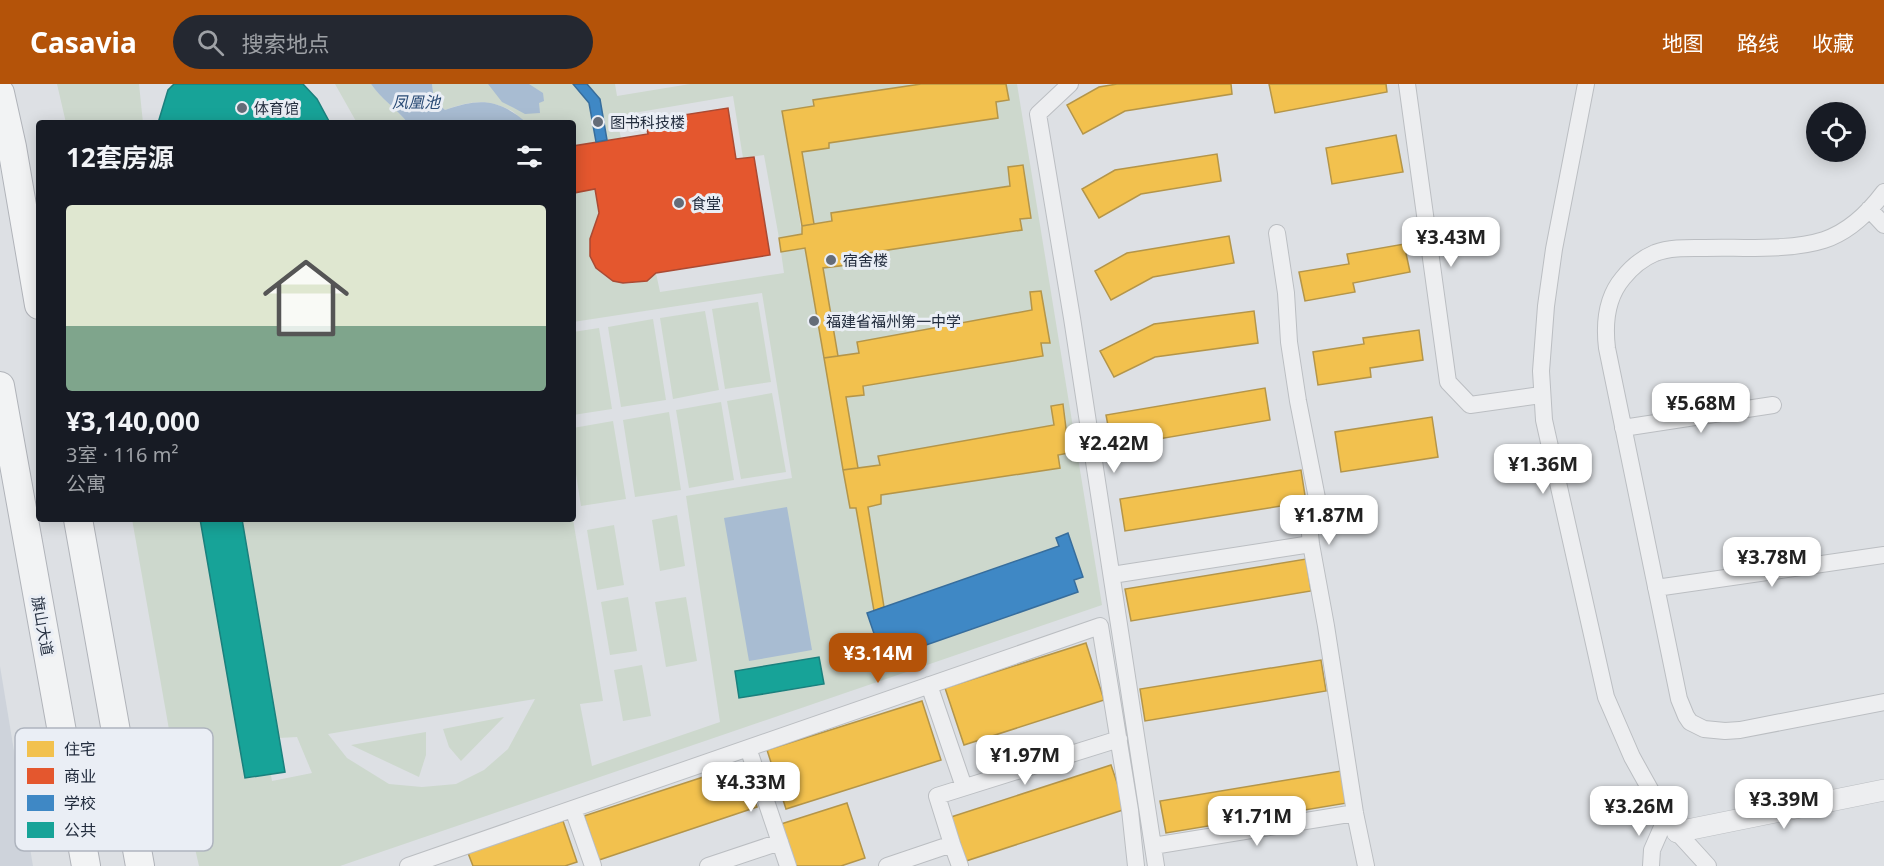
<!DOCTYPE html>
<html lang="zh">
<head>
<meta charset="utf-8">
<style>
  :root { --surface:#171b24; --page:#242831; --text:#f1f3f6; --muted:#9ea1a6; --line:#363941; --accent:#b45309 }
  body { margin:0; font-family:"Noto Sans","Noto Sans SC",sans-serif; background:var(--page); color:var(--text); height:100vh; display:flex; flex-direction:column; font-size:22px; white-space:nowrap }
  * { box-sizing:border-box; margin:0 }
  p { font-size:20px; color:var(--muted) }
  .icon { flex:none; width:33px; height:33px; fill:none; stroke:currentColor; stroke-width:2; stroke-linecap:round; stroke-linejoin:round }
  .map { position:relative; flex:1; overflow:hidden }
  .panel { position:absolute; left:36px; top:36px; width:540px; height:402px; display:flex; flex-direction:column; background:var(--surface); border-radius:6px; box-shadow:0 3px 15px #0003 }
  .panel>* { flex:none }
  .controls { position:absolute; left:1806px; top:18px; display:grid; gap:12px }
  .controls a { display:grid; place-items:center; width:60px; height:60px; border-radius:50%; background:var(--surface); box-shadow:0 3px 15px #0003; font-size:30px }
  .price { position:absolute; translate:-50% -51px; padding:0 14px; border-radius:12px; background:#fff; color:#222; font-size:20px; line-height:39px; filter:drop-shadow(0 2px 3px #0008) }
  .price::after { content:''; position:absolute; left:50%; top:36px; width:18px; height:14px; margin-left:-9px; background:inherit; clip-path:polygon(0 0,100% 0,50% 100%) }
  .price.on { background:var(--accent); color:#fff }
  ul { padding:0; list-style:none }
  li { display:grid; align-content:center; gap:12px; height:318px; padding:0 30px }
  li+li { border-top:2px solid var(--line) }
  li span { display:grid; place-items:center; height:186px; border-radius:6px; color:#555 }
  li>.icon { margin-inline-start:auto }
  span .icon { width:108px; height:108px; fill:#fffc; stroke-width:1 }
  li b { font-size:26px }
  h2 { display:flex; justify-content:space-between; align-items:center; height:72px; padding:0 30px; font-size:26px }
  header { display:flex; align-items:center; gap:36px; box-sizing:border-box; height:84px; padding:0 30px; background:var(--accent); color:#fff }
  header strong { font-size:28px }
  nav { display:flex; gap:33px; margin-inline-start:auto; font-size:21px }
  .search { width:420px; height:54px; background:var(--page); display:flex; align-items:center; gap:15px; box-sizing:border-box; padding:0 21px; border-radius:33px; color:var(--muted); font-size:22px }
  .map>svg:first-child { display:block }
  .built { fill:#ced3db }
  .green { fill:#cdd8cd; fill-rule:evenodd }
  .water { fill:#a8bcd2 }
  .homes { fill:#f2c14e; stroke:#b49549; stroke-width:1.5 }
  .shops { fill:#e4572e; stroke:#aa4a33; stroke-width:1.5 }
  .schools { fill:#3f88c5; stroke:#376d9c; stroke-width:1.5 }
  .public { fill:#17a398; stroke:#1b807d; stroke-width:1.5 }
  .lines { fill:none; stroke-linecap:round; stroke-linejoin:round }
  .minor-casing { stroke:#bbbec2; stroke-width:18 }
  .tertiary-casing { stroke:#bbbec2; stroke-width:22 }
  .trunk-casing { stroke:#b0b3b9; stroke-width:30 }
  .minor { stroke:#edeef0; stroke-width:16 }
  .tertiary { stroke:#edeef0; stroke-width:21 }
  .trunk { stroke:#f2f3f4; stroke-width:28 }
  .poi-dot { fill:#646c78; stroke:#eaeef5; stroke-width:2 }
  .labels { text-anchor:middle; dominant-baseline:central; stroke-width:6; stroke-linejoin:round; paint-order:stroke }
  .poi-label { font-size:15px; fill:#232d3e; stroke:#eaeef5; text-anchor:start }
  .street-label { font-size:15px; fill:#232d3e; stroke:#eaeef5 }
  .water-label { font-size:16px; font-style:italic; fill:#2a4b75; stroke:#eaeef5 }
  .key { fill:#eaeef5; stroke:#aeb4be; stroke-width:1.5 }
  .key-label { font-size:16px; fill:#232d3e }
</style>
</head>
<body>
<header>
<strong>Casavia</strong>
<div class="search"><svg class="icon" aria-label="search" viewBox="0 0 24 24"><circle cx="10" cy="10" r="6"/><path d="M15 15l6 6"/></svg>搜索地点</div>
<nav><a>地图</a><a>路线</a><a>收藏</a></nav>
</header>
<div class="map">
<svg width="1884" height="782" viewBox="0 0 1884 782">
  <rect width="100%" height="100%" fill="#dde0e4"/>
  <!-- built -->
  <path class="built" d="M 0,582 L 33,782 L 0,782 Z"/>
  <!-- green -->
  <path class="green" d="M 57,0 L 139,0 L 143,39 L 66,39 Z
    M 335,0 L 371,0 C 382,15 396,24 408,39 L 357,39 Z
    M 432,0 L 573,0 L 589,19 L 596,58 L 573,62 L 573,39 C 564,39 533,41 526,39 C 521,36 517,30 512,27 C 487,14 470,17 445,26 L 434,16 Z
    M 587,0 L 615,0 L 617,12 L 690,0 L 921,0 L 813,16 L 814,22 L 782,27 L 802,150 L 779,154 L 764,71 L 743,74 L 733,12 L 616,32 L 621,54 L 607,56 L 600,15 Z
    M 1006,0 L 1017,0 L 1102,521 L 340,782 L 199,782 L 189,738 L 180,708 L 132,435 L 200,435 L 246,694 L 271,691 L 272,697 L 312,689 L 297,653 L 279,654 L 242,435 L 573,435 L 603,617 L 580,620 L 592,682 L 720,638 L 686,412 L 792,394 L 762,209 L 573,238 L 573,104 L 574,108 L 595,105 C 596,112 599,121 599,128 C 598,137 592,146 590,155 C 587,175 601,196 622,199 C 635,201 646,197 656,189 L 660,208 L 784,189 L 781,168 L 805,164 L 850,424 L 856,424 L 874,526 L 867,529 L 883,576 L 1078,508 L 1074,496 L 1083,492 L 1068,449 L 1056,454 L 1059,462 L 884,523 L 868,423 L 881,411 L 1069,369 L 1064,321 L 1051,322 L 1054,341 L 879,372 L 880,381 L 858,384 L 846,313 L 864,311 L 863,302 L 1042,272 L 1041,259 L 1050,258 L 1041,207 L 1030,209 L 1032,226 L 857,258 L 859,269 L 838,272 L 823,184 L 856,180 L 855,171 L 1021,146 L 1020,135 L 1030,134 L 1023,81 L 1008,83 L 1010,102 L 814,140 L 802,68 L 829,64 L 829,59 L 998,34 L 996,18 L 1008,16 ZM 819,573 L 823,601 L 739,614 L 735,587 ZM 535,615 L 508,665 L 484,686 L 456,700 L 422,703 L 389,700 L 347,674 L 328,650 Z
    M 758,218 L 771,298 L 725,305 L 712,225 Z
    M 705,227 L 719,306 L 673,315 L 660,234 Z
    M 653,235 L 666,316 L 621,323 L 608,243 Z
    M 599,244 L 612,325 L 573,331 L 573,248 Z
    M 772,309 L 786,388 L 741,395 L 727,317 Z
    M 721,318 L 734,396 L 689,404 L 676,326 Z
    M 669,328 L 681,406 L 635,413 L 623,336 Z
    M 613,337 L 626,415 L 581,422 L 573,371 L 573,344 Z
    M 677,431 L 685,482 L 660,487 L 652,436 Z
    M 614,441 L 624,501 L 597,506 L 587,446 Z
    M 628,513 L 637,567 L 610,571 L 601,518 Z
    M 686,513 L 697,577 L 666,583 L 655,518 Z
    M 642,581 L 651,632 L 623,637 L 614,586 Z
    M 504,633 L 461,677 L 449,663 L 443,645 Z
    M 426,648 L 426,671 L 419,693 L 351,661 Z"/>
  <!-- water -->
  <path class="water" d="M 371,0 L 432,0 L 434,16 L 445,26 C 479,14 498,14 527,39 L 408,39 C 396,24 381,15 371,0 Z
    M 488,0 L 529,0 L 543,9 L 544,17 L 539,19 L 540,29 L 525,30 L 514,24 L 502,18 Z
    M 787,423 L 812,566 L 749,577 L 724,434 Z"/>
  <!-- homes -->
  <path class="homes" d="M 921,0 L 1006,0 L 1009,16 L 996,18 L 998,34 L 829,59 L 829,64 L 802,68 L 814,140 L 802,142 L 782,27 L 814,22 L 813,16 Z
    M 1117,0 L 1231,0 L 1232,10 L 1125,27 L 1083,50 L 1067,21 L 1099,3 Z
    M 1269,0 L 1386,0 L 1387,8 L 1275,29 Z
    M 1396,51 L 1403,88 L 1332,100 L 1326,64 Z
    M 1217,70 L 1221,97 L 1141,110 L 1099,134 L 1082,105 L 1115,86 Z
    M 1023,81 L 1031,134 L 1020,135 L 1022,146 L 855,171 L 856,180 L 823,184 L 838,272 L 824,274 L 805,164 L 781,168 L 779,154 L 802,150 L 802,142 L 832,137 L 831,129 L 1010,102 L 1008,83 Z
    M 1229,152 L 1234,179 L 1153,193 L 1111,216 L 1095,187 L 1127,169 Z
    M 1404,160 L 1410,188 L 1353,199 L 1355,208 L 1305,217 L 1299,188 L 1349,180 L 1347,170 Z
    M 1041,207 L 1050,259 L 1041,259 L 1043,272 L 863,302 L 864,311 L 846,313 L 858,384 L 843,386 L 824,274 L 859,269 L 857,258 L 1032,226 L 1030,208 Z
    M 1254,227 L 1258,259 L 1155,273 L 1114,293 L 1100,267 L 1154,240 Z
    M 1419,246 L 1423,276 L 1370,284 L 1371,293 L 1318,301 L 1313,268 L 1364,260 L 1363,254 Z
    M 1265,304 L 1270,336 L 1112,363 L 1106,331 Z
    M 1063,320 L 1069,369 L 1058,371 L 1060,384 L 881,411 L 881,420 L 868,423 L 884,523 L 874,527 L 856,424 L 850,424 L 843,386 L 880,381 L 878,372 L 1054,341 L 1051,322 Z
    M 1432,333 L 1438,373 L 1341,388 L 1335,348 Z
    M 1301,386 L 1306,418 L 1125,447 L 1120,415 Z
    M 1306,475 L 1311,507 L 1131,537 L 1125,505 Z
    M 1086,559 L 1104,616 L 964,661 L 945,604 Z
    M 1321,576 L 1326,607 L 1145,637 L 1140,605 Z
    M 922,617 L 941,676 L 786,725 L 767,666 Z
    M 743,680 L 757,723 L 599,776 L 584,732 Z
    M 1111,681 L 1126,725 L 966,777 L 951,733 Z
    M 1341,687 L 1347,719 L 1166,749 L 1160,717 Z
    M 847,719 L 865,774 L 841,782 L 795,782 L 781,740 Z
    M 563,737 L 577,778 L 565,782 L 473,782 L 468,769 Z"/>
  <!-- shops -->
  <path class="shops" d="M 728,24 L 736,75 L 754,73 L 770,171 L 656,189 L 647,197 L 623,199 L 613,197 L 596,184 L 590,172 L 590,155 L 599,129 L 595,105 L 574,109 L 573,62 L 648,50 L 645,37 Z"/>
  <!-- schools -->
  <path class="schools" d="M 573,0 L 587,0 L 600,15 L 607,56 L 596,58 L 589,19 Z
    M 1068,449 L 1083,493 L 1074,496 L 1078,508 L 883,576 L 867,529 L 1059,462 L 1056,454 Z"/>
  <!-- public -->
  <path class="public" d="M 174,0 L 303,0 L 317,15 L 330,39 L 158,39 L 168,6 Z
    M 200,435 L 242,435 L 285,688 L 245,694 Z
    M 819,573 L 824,600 L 739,614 L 735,587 Z"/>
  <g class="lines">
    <!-- minor casing -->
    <g class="minor-casing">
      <path id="minor" d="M 1070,0 L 1038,30 L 1072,234 L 1156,782
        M 1407,0 L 1448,298 L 1470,321 L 1541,311
        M 1586,0 L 1554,165 L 1546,222 L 1541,287 L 1544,336 L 1606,613 L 1632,673 L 1666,734 L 1677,748 L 1708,782
        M 1884,108 C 1869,128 1848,148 1824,156 C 1790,167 1741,163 1705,164 C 1689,164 1671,163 1655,169 C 1643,174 1631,184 1623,194 C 1606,214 1604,239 1607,264 L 1679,615 L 1686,632 L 1690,638 L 1704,645 L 1725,647 L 1740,646 L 1884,618
        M 1869,125 L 1884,141
        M 1277,149 L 1286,209 L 1289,258 L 1298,317 L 1317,414 L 1309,440 L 1311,460 L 1326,542 L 1355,729 L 1366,782
        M 1623,344 L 1773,321
        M 1112,491 L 1311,460
        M 1656,504 L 1884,471
        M 929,601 L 964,703
        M 748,664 L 788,782
        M 573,725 L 593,782
        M 952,760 L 937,712 L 1119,655
        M 1153,762 L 1355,729
        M 408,782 L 1100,542 L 1130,726 L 1136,782
        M 708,782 L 780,758
        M 887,782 L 952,760 L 960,782
        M 1651,782 L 1652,766 L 1666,734"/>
    </g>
    <!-- tertiary casing -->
    <g class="tertiary-casing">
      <path id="tertiary" d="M 1677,748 L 1884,706"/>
    </g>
    <!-- trunk casing -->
    <g class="trunk-casing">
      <path id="trunk" d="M 0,9 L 12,63 L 39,221
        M 0,302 L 86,782
        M 78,435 L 140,782"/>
    </g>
    <!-- minor -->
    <use href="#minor" class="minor"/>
    <!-- tertiary -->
    <use href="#tertiary" class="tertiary"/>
    <!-- trunk -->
    <use href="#trunk" class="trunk"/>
  </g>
  <!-- markers -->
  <g class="poi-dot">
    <circle cx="242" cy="24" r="6"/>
    <circle cx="598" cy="38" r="6"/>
    <circle cx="679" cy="119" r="6"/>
    <circle cx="831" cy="176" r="6"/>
    <circle cx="814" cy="237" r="6"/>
  </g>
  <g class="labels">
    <!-- poi labels -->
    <g class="poi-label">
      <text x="254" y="24">体育馆</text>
      <text x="610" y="38">图书科技楼</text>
      <text x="691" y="119">食堂</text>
      <text x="843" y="176">宿舍楼</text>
      <text x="826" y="237">福建省福州第一中学</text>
    </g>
    <!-- street labels -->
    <g class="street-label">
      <text transform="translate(43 542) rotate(80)">旗山大道</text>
    </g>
    <!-- water labels -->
    <g class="water-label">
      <text x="416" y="18">凤凰池</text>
    </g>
  </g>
  <!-- legend -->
  <rect x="15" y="644" width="198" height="123" rx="9" class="key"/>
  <rect x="27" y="657" width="27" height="16" fill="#f2c14e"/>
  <rect x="27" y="684" width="27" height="16" fill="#e4572e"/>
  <rect x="27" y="711" width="27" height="16" fill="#3f88c5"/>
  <rect x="27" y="738" width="27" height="16" fill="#17a398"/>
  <g class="key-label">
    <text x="64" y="671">住宅</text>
    <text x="64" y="698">商业</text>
    <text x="64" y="725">学校</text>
    <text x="64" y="752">公共</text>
  </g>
</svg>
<div class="controls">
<a><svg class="icon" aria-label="locate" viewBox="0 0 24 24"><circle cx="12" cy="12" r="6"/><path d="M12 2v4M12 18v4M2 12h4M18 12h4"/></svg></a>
</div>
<b class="price" style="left:1451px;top:184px">¥3.43M</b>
<b class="price" style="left:1701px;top:350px">¥5.68M</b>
<b class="price" style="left:1114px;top:390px">¥2.42M</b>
<b class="price" style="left:1543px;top:411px">¥1.36M</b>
<b class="price" style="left:1329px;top:462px">¥1.87M</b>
<b class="price" style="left:1772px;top:504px">¥3.78M</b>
<b class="price on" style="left:878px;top:600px">¥3.14M</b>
<b class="price" style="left:1025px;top:702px">¥1.97M</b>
<b class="price" style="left:751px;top:729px">¥4.33M</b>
<b class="price" style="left:1784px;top:746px">¥3.39M</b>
<b class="price" style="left:1639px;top:753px">¥3.26M</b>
<b class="price" style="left:1257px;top:763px">¥1.71M</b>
<section class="panel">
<h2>12套房源<svg class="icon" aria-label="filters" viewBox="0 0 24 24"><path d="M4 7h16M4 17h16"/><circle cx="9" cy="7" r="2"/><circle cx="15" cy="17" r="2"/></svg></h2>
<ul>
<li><span style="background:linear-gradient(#dfe7d0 65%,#7fa58c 0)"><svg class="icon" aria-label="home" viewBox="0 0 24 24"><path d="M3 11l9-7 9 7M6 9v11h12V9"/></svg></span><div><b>¥3,140,000</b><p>3室 · 116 m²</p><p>公寓</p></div></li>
</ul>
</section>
</div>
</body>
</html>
